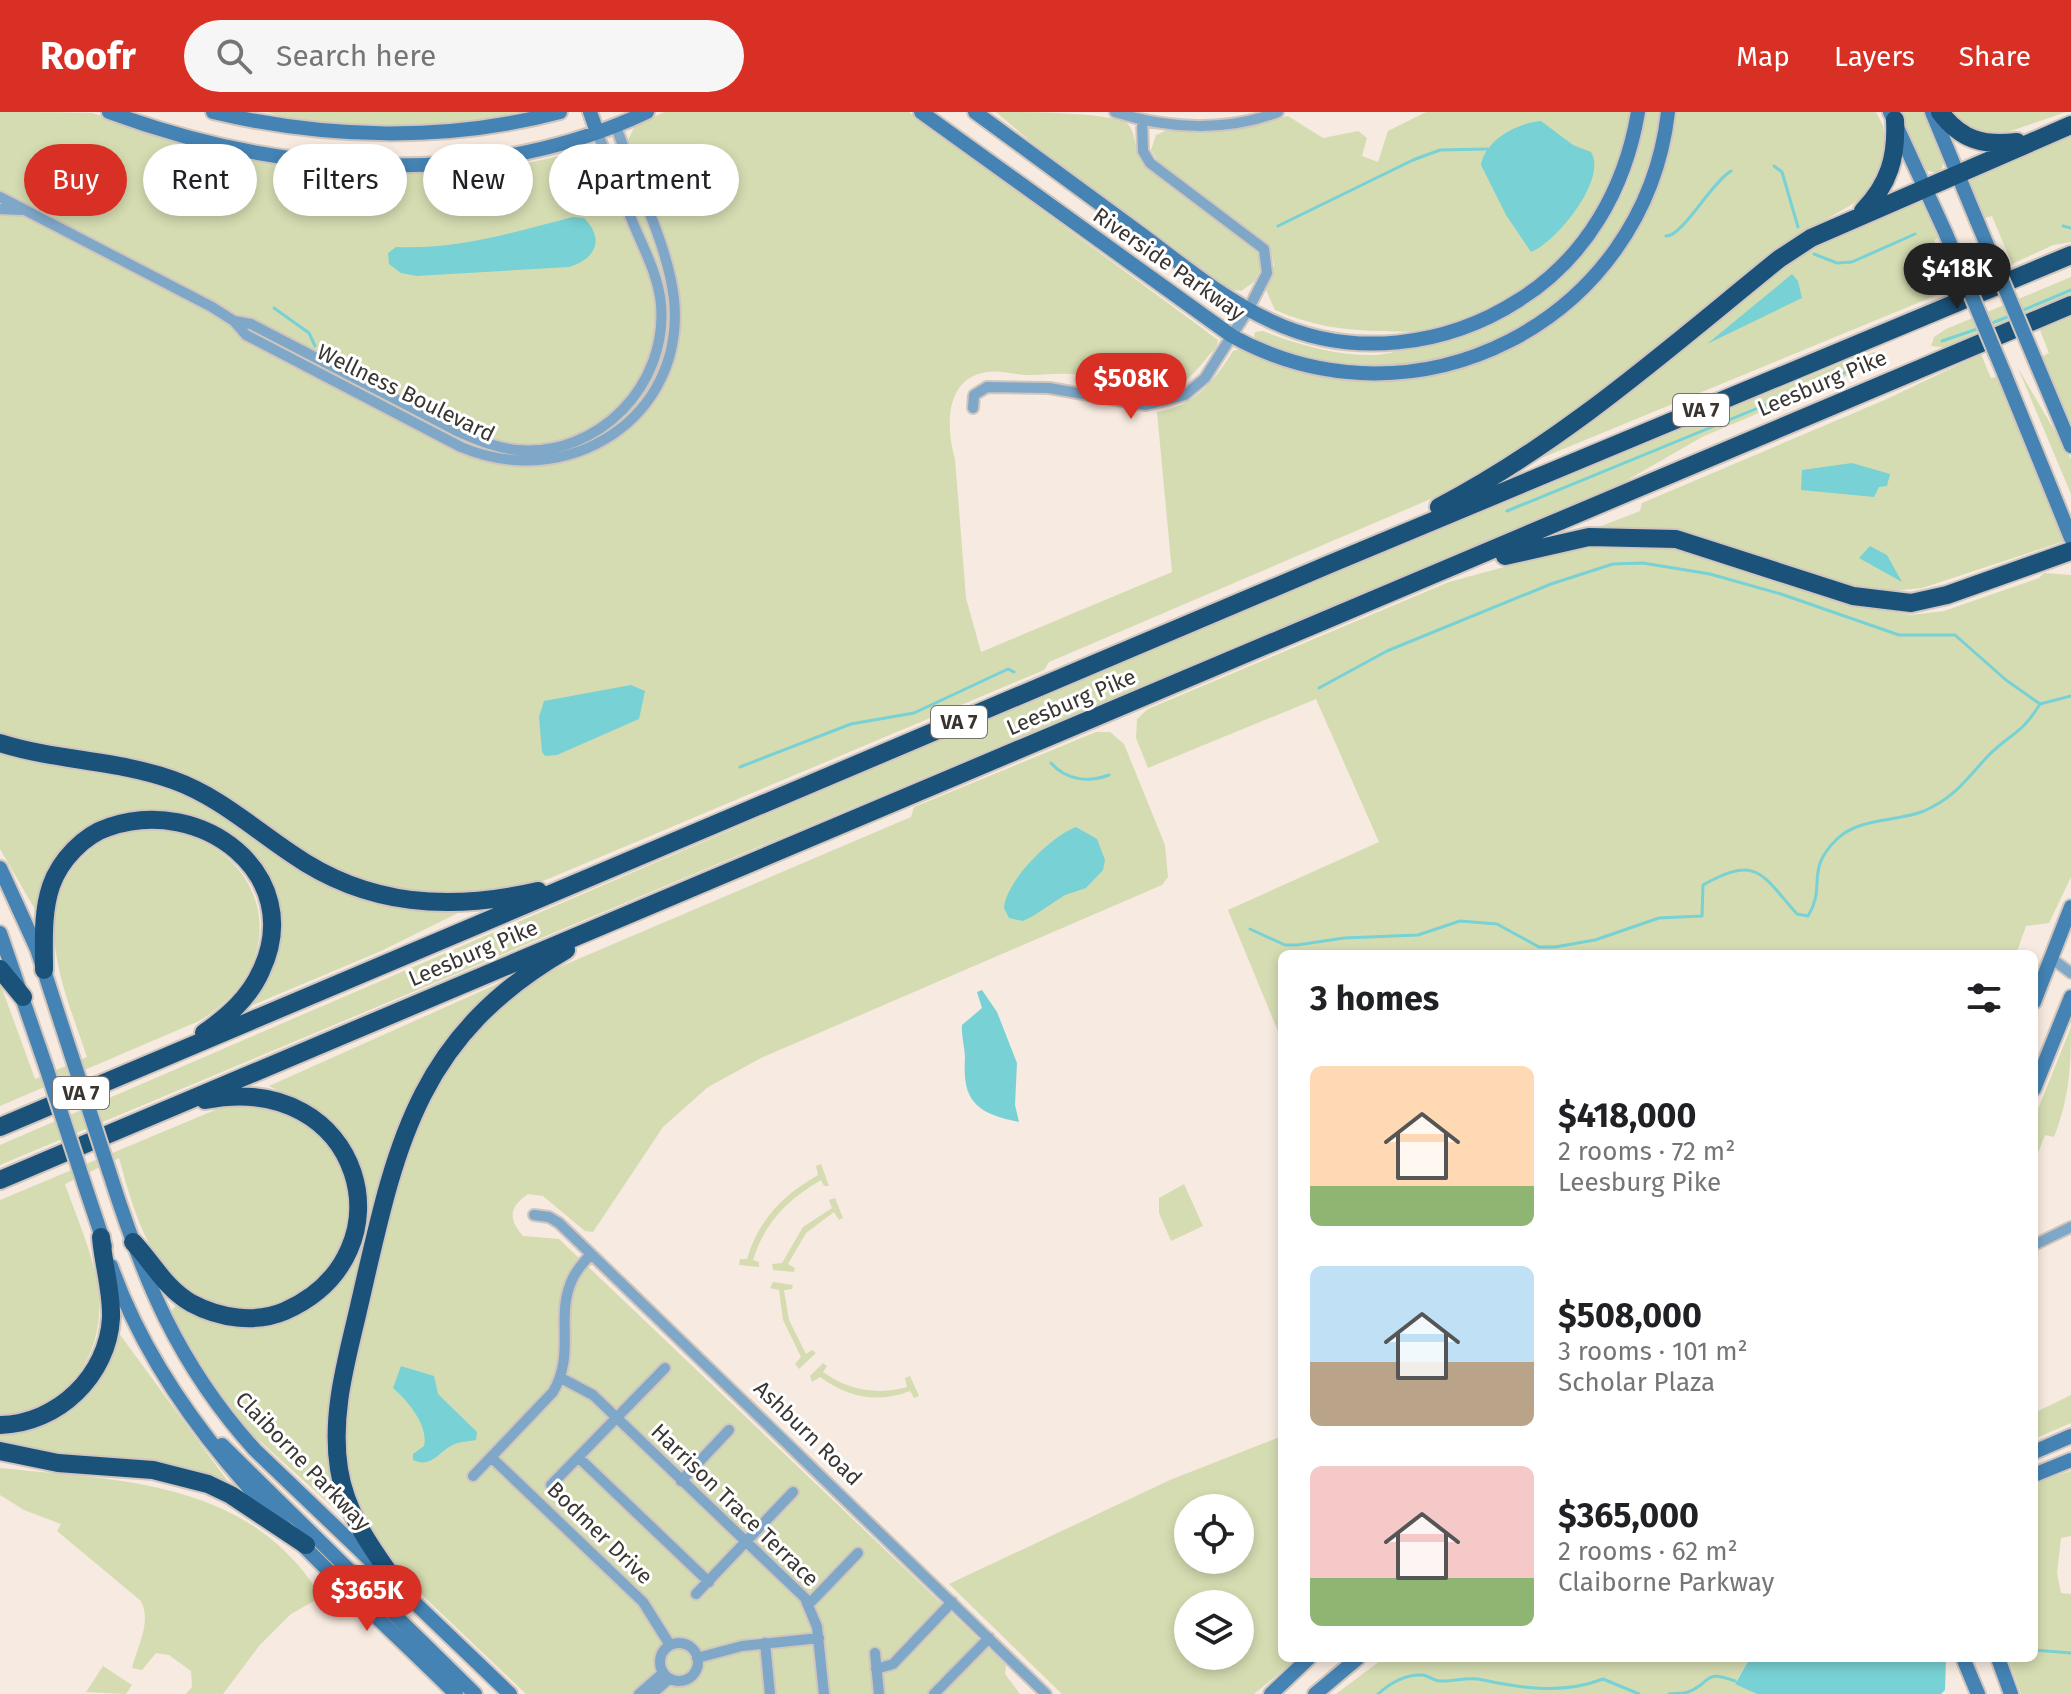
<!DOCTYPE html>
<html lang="en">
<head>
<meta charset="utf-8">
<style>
  :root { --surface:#fff; --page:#f6f6f6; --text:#202124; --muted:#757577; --accent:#d93025 }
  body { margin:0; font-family:"Fira Sans",sans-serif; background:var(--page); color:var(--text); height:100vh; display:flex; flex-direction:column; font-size:30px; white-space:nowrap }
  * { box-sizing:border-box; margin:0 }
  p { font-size:26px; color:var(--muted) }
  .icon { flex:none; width:44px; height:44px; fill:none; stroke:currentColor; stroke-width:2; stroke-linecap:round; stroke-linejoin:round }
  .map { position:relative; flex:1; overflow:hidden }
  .drawer { position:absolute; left:1278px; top:838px; width:760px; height:712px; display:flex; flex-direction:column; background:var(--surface); border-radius:12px; box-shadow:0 4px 12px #0003 }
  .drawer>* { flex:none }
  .hud { position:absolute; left:24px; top:32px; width:760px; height:72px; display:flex; gap:16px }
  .tools { position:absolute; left:1174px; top:1382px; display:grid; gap:16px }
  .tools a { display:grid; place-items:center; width:80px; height:80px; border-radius:50%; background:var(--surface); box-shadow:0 4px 12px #0003; font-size:40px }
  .price { position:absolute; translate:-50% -68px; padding:0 18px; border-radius:28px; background:var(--accent); color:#fff; font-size:26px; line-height:52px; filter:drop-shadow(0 2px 4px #0008) }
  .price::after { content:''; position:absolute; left:50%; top:48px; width:24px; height:18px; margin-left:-12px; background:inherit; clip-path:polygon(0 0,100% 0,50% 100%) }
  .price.on { background:#222; color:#fff }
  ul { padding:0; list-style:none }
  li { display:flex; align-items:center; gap:24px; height:200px; padding:0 32px }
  li span { display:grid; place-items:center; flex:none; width:224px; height:160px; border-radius:12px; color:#555 }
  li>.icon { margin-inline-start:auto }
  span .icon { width:96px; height:96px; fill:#fffc; stroke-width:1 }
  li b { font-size:34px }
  h2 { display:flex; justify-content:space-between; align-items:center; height:96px; padding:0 32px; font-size:34px }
  .chip { padding:0 28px; border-radius:36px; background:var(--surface); box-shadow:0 4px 12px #0003; font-size:28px; line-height:72px }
  .chip.on { background:var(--accent); color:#fff }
  header { display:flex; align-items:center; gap:48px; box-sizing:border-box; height:112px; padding:0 40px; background:var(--accent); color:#fff }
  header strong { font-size:38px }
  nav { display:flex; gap:44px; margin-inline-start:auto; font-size:28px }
  .search { width:560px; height:72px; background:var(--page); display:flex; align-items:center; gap:20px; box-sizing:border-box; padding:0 28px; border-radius:44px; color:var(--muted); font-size:30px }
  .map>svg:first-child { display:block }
  .green { fill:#d5dcb1; fill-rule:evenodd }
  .water { fill:#78d1d4 }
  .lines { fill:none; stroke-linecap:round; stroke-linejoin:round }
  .stream { stroke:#78d1d4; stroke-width:3 }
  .street-casing { stroke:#d1c6bd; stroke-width:14 }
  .secondary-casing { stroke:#d1c6bd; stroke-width:18 }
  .highway-casing { stroke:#d1c6bd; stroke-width:22 }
  .street { stroke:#7ea7c8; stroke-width:10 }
  .secondary { stroke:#4483b4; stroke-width:14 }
  .highway { stroke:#1a527a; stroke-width:18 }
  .secondary-bridge-casing { stroke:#d1c6bd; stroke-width:18; stroke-linecap:butt }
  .secondary-bridge { stroke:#4483b4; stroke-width:14 }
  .labels { text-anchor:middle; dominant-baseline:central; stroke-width:6; stroke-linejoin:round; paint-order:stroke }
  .shield { fill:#fff; stroke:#75726f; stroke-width:2 }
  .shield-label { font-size:20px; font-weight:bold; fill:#3a3531 }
  .street-label { font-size:22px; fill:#3a3531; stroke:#fff }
</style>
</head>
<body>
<header>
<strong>Roofr</strong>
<div class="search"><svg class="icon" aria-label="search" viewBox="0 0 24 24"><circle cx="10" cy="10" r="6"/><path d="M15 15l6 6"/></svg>Search here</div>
<nav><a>Map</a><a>Layers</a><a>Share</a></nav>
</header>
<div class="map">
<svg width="2071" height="1582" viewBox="0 0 2071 1582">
  <rect width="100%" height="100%" fill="#f7eae0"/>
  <!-- green -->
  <path class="green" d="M 0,0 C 28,0 65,0 92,1 C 127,10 160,27 196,35 C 324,65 455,74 582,38 L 593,40 L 628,28 L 635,14 L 664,0 L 909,0 L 1218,228 C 1217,237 1214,237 1209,243 C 1191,267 1175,280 1144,284 L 1135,272 C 1117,278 1099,266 1081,263 C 1063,260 1043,263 1025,263 C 1012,262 999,258 987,260 C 944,266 946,316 955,347 L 966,486 L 981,540 L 1172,460 L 1157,300 C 1195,294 1214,269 1233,239 L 1240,237 C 1271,249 1301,262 1334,266 C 1455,282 1579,224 1639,116 C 1659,79 1668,40 1677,0 L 1876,0 L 1883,14 L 1887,42 L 1872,76 L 1863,86 L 1772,139 L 1589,293 L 1478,365 L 1440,383 L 1049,550 L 1044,558 L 548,767 L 508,781 L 423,786 L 323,757 L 225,685 L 75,641 L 0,624 Z
    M 267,0 L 531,0 C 453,19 343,27 267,0 Z
    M 996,0 C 1026,0 1104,0 1127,11 C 1138,22 1132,41 1147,56 L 1256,136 L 1262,155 L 1254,170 L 1241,179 L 1227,177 L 1051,47 Z
    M 1426,0 L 1630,0 C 1616,86 1567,160 1487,198 C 1469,207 1450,216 1430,219 C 1415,221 1397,219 1382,219 C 1345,219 1309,213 1275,198 L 1266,178 L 1274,153 L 1270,135 L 1158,49 L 1151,38 L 1156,23 L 1167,18 L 1224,18 L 1288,4 L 1323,26 L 1358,19 L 1367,26 L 1362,44 L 1378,50 L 1388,19 Z
    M 1644,0 L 1663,0 C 1657,25 1653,54 1643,77 C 1588,201 1457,271 1324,252 C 1302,249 1280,238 1259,231 L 1254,224 L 1255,220 L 1263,219 C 1299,233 1337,244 1376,243 C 1390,242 1405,237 1418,234 C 1531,210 1636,123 1644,0 Z
    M 1897,0 L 1925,0 C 1932,16 1954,46 1938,61 L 1924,58 Z
    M 1946,0 L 2066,0 L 1999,23 L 1973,20 Z
    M 2071,23 L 2071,130 L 2053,133 L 2012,152 L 1992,104 L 1984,106 L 1966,66 Z
    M 1922,86 L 1938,126 L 1934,128 L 1954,176 L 1539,347 L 1776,158 L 1824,127 L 1911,94 Z
    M 2071,165 L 2071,184 L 1948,236 L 1931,234 L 1934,225 L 1946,217 Z
    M 2071,205 L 2071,314 L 2041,245 L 2049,241 L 2040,218 Z
    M 1875,240 L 1881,245 L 1870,254 L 1702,325 L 1612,377 L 0,1053 L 0,1033 L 1070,572 L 1848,248 Z
    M 1981,242 L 1991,266 L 1996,265 L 2065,429 L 1922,476 L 1883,480 L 1853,476 L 1702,426 L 1644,417 L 1591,418 L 1640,399 L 1642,391 L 1887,287 Z
    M 2018,256 L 2071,347 L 2071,382 Z
    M 1614,431 L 1665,433 L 1849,491 L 1911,503 L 1944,499 L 2039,466 L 2044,461 L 2071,463 L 2071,765 L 2049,811 L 2026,814 L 2016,842 L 1282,842 L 1282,929 L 1228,798 L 1379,730 L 1316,587 L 1148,656 L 1136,626 L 1137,607 L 1148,597 L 1449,470 L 1578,435 Z
    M 1096,620 L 1110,620 L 1124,632 L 1165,733 L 1168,765 L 1162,773 L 761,946 L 708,975 L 663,1015 L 593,1120 L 585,1119 L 543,1084 L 528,1082 C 509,1095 508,1107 523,1124 L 559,1127 L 1006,1553 L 1005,1562 L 1020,1582 L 526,1582 L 398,1460 L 363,1403 L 351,1367 L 346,1332 L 350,1276 L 401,1057 L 415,1017 L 436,977 L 486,907 L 543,862 L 911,705 L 914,695 Z
    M 0,639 L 29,648 L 144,666 L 206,691 L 328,768 L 466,797 L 381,839 L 241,898 L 275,813 C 263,787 249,747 232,725 C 207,693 118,689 91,719 C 70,743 54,775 37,801 L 0,737 Z
    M 145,716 C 264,719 304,847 199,909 L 0,994 L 0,871 L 35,967 L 87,945 C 66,881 26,799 85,743 C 103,726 120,719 145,716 Z
    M 506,868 L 413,983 L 389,1036 L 332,1276 L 332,1354 L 340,1396 L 336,1398 L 240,1311 L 216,1282 L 169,1202 L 178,1191 L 204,1205 L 297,1202 L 315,1192 L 342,1167 L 357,1136 L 362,1121 L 336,1017 L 308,994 L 269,974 Z
    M 2071,915 C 2071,955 2069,987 2054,1025 L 2045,1023 L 2034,1051 L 2034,1007 Z
    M 249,989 C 260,992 274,993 284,998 C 397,1051 347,1220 226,1195 C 202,1190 180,1177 165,1157 C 140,1123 130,1086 119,1046 L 65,1072 C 75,1101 88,1130 95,1160 C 112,1233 76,1295 0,1304 L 0,1088 L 227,993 Z
    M 821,1052 L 829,1074 L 824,1074 L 821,1068 C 787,1088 765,1110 753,1148 L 759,1150 L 759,1155 L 739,1153 L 740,1147 L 747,1147 C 759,1107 783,1083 818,1063 L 816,1054 Z
    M 1184,1072 L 1203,1114 L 1171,1129 L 1159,1101 L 1159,1086 Z
    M 835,1086 L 843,1106 L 839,1108 L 834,1100 L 806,1121 L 788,1152 L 795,1156 L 794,1160 L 773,1158 L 772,1152 L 782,1151 L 803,1115 L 832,1096 L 829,1088 Z
    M 773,1170 L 793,1173 L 792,1177 L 784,1178 L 789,1208 L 806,1242 L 812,1238 L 816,1241 L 799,1257 L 795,1252 L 801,1245 L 783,1208 L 779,1178 L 770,1176 Z
    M 118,1220 L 229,1371 L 58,1345 L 0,1332 L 0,1320 C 80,1305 82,1288 118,1220 Z
    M 823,1251 L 827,1254 L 823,1260 C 850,1279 876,1283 907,1275 L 905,1266 L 910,1264 L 919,1284 L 914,1286 L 910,1279 C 876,1292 848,1285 820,1265 L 812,1270 L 810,1264 Z
    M 2071,1283 L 2071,1311 L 2034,1327 L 2034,1301 Z
    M 1282,1324 L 1282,1546 L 1298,1546 L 1254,1582 L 1062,1582 L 949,1472 L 1170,1368 ZM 1240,1396 L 1240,1448 L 1188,1448 L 1188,1396 ZM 1240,1492 L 1240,1544 L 1188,1544 L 1188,1492 Z
    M 0,1356 C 118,1368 245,1368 317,1478 L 314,1489 L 291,1502 L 259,1534 L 223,1582 L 186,1582 L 192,1575 L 191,1559 L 169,1543 L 156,1541 L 142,1558 L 132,1556 C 137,1534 152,1511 141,1489 L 57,1419 L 61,1412 L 24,1398 L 0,1383 Z
    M 2071,1359 L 2071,1424 L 2061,1426 L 2057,1461 L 2061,1481 L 2071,1482 L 2071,1582 L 2021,1582 L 2008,1546 L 2034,1546 L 2034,1371 Z
    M 1384,1546 L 1750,1546 L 1735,1571 L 1757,1582 L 1336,1582 Z
    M 103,1554 L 132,1573 L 126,1582 L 86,1580 Z"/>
  <!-- water -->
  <path class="water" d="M 1541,9 L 1573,33 L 1591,40 C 1608,67 1556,131 1531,140 L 1506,103 L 1481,53 C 1485,28 1517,11 1541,9 Z
    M 573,105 L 584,106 C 605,127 596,147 569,155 L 417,164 L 401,161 L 389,152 L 388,141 L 396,135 C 457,138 514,120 573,105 Z
    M 1792,162 L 1798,169 L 1802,186 L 1707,232 Z
    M 1852,351 L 1890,362 L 1887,374 L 1879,375 L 1874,385 L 1801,378 L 1802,358 Z
    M 1870,434 L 1887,443 L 1902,470 L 1859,446 Z
    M 631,573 L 645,579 L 639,607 L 557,643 L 545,644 L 542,640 L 539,605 L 544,589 Z
    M 1076,715 L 1097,727 L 1105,748 L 1103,758 L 1086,776 L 1065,783 L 1033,804 L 1023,809 L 1009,806 L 1004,796 C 1006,769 1051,724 1076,715 Z
    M 982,878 L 997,900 L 1017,951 L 1015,993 L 1019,1010 C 977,1001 962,990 965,946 C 965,935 961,924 962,913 L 982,896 L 977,880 Z
    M 401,1254 L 434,1264 L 438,1282 L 477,1320 L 476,1328 C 469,1329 460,1330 455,1332 C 439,1338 433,1357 413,1348 L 413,1342 L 424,1334 C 429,1314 408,1289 393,1276 Z
    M 1750,1546 L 1946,1546 L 1945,1578 L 1941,1582 L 1757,1582 L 1735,1572 Z"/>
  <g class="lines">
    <!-- stream -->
    <path class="stream" d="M 1774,54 L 1782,60 L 1798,115
      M 1278,114 L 1413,48 L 1440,38 L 1487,37
      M 2063,114 L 2071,116
      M 1666,124 C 1682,125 1711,71 1731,59
      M 1814,142 L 1837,151 L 1852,150 L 1915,122
      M 274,196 L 309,221 L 315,234
      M 2021,199 L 2071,178
      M 1987,213 L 2010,204
      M 1942,229 L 1980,216
      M 1507,399 L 1858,255
      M 1319,576 L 1387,539 L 1551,472 L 1613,452 L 1643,451 L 1710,462 L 1781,482 L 1899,523 L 1955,523 L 2006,568 L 2040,592
      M 1051,651 C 1066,668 1088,671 1109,663
      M 740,655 L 851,612 L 914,601 L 1008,557 L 1014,560
      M 1250,817 L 1285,833 L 1297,833 L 1344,826 L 1418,823 L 1460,809 L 1497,812 L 1539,835 L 1555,835 L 1595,828 L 1659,806 L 1702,804 L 1703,773 C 1758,742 1762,763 1797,802 L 1808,804 C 1827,773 1804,759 1837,727 C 1860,705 1897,710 1924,699 C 1956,685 1966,667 1989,643 C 2011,621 2022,622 2040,592 L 2071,584
      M 2034,1538 L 2071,1541
      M 1378,1582 C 1390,1571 1405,1562 1423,1563 C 1429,1564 1434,1569 1440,1569 C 1455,1570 1468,1564 1483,1568 C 1525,1577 1564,1582 1603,1567 L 1639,1582
      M 1669,1582 C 1675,1581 1683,1582 1688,1580 C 1713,1571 1701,1557 1735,1569"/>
    <!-- street casing -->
    <g class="street-casing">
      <path id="street" d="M 1115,0 C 1167,17 1227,20 1278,0
        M 0,85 L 212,195 L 234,209 L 246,223 L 461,335 C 567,380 686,307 674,187 C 667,128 634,70 616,14
        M 0,97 L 21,98
        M 234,209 L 251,212 L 459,320 C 478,328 496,336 517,338 C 599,345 668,273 661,192 C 658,161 642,134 631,106 C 619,77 609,49 597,20
        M 973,296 L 974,283 L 987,275 L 1049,276 L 1146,293 L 1185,283 L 1205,266 L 1248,198 L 1267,161 L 1264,137 L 1150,51 L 1143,39 L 1142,8
        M 2051,846 L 2071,861
        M 534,1103 L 549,1105 L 559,1111 L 1046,1582
        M 2034,1133 L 2071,1115
        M 561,1266 L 593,1283 L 805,1486 L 817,1515 L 824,1582
        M 578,1345 L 709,1470
        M 492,1346 L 643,1490 L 670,1533
        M 473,1364 L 553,1280 C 576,1241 555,1205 572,1168 C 576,1158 584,1150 591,1142
        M 681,1369 L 729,1318
        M 551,1373 L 665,1256
        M 696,1482 L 793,1380
        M 809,1492 L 858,1441
        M 765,1531 L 770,1582
        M660 1550a19 19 0 1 1 38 0a19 19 0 1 1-38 0Z
        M 875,1541 L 879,1582
        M 697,1546 L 742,1534 L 819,1526
        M 876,1557 L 893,1552 L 952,1490
        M 639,1582 L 663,1561
        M 652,1582 L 669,1567
        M 934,1582 L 989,1526"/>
    </g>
    <!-- secondary casing -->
    <g class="secondary-casing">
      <path id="secondary" d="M 109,0 C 279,63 480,79 647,0
        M 213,0 C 326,27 447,30 560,0
        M 590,0 L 597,20
        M 921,0 L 1232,224 C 1416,326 1644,209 1668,0
        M 975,0 C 1030,40 1085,81 1141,122 C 1183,153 1223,187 1271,209 C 1351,247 1446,235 1519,188 C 1586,146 1625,77 1638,0
        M 1890,0 L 1946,122
        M 1932,0 L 1977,109
        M 2035,248 L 2071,334
        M 2004,261 L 2071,426
        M 0,756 L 37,837 L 72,945
        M 0,821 L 46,955
        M 2034,890 L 2071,795
        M 2034,977 L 2071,885
        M 109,1059 C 143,1167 178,1253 255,1338 L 510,1582
        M 84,1071 L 105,1134
        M 111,1154 C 174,1332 326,1453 456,1582
        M 222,1333 L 475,1582
        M 2034,1340 L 2071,1324
        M 2034,1363 L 2071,1348
        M 1963,1546 L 1978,1582
        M 1998,1546 L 2011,1582
        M 1271,1582 L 1309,1546
        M 1315,1582 L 1358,1546"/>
    </g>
    <!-- highway casing -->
    <g class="highway-casing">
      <path id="highway" d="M 1940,0 C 1961,28 1983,34 2017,30
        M 1863,99 C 1889,72 1897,45 1895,8
        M 1439,395 C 1565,329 1669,236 1779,147 L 1811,126 L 2071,13
        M 1505,444 L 1589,425 L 1676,427 L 1853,484 L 1911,491 L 1947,483 L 2071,439
        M 0,631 C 57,649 118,648 173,668 C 218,684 253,716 292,742 C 368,795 451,799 538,779
        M 0,857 L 23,885
        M 44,858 C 44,829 42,801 51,774 C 60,748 84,723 109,715 C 201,683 307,762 261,859 C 249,886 227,905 204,921
        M 0,1015 L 1330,452 L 2071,143
        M 0,1068 L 2071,193
        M 133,1130 C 153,1151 165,1176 191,1191 C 219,1206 255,1212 285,1199 C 414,1142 363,957 205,988
        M 0,1313 C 58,1312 108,1263 111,1206 C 112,1180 103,1151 101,1125
        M 0,1339 L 58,1351 L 153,1358 L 208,1372 L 231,1383 L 306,1433
        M 402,1479 C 375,1441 346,1404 339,1357 C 330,1300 348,1244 360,1190 C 396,1033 416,925 566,838"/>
    </g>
    <!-- street -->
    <use href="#street" class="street"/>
    <!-- secondary -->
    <use href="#secondary" class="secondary"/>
    <!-- highway -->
    <use href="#highway" class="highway"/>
    <!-- secondary-bridge casing -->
    <g class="secondary-bridge-casing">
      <path id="secondary-bridge" d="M 1977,109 L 2035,248
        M 1946,122 L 2004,261
        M 72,945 L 109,1059
        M 46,955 L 84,1071"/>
    </g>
    <!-- secondary-bridge -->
    <use href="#secondary-bridge" class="secondary-bridge"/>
  </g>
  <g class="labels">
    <!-- shield labels -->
    <g class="shield">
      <rect x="1673" y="282" width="56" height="32" rx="6"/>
      <rect x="931" y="594" width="56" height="32" rx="6"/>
      <rect x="53" y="965" width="56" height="32" rx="6"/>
    </g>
    <g class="shield-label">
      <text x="1701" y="298">VA 7</text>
      <text x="959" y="610">VA 7</text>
      <text x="81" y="981">VA 7</text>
    </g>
    <!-- street labels -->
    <g class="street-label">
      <text transform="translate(1169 152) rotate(35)">Riverside Parkway</text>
      <text transform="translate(1822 271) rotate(-23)">Leesburg Pike</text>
      <text transform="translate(406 281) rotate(26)">Wellness Boulevard</text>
      <text transform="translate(1071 590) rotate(-23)">Leesburg Pike</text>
      <text transform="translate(473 841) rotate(-23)">Leesburg Pike</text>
      <text transform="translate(808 1321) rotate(44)">Ashburn Road</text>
      <text transform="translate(303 1349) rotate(46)">Claiborne Parkway</text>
      <text transform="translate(735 1393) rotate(44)">Harrison Trace Terrace</text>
      <text transform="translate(600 1421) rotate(44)">Bodmer Drive</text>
    </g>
  </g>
</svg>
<div class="tools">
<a><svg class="icon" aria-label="locate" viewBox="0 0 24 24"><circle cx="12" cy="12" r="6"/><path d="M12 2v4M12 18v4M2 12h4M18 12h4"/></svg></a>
<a><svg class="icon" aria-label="layers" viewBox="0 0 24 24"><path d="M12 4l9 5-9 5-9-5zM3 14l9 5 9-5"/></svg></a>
</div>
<b class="price on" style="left:1957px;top:199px">$418K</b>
<b class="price" style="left:1131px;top:309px">$508K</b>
<b class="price" style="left:367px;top:1521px">$365K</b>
<div class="hud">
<a class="chip on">Buy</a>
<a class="chip">Rent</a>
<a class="chip">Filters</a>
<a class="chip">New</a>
<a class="chip">Apartment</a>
</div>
<section class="drawer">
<h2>3 homes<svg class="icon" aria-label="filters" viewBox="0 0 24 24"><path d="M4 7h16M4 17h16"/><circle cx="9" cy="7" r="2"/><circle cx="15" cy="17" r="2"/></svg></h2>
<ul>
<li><span style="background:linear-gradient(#ffd9b3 75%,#8fb573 0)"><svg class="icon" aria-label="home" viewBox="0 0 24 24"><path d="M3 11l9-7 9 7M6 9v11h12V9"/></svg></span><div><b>$418,000</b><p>2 rooms · 72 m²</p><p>Leesburg Pike</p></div></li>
<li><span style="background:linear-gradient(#bfe0f5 60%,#b9a48a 0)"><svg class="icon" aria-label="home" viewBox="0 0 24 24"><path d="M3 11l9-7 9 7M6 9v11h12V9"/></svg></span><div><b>$508,000</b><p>3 rooms · 101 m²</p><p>Scholar Plaza</p></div></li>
<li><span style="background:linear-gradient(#f6c9c9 70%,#8fb573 0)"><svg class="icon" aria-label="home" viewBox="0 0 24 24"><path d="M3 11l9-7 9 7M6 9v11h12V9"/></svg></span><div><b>$365,000</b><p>2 rooms · 62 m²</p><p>Claiborne Parkway</p></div></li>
</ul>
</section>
</div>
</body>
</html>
